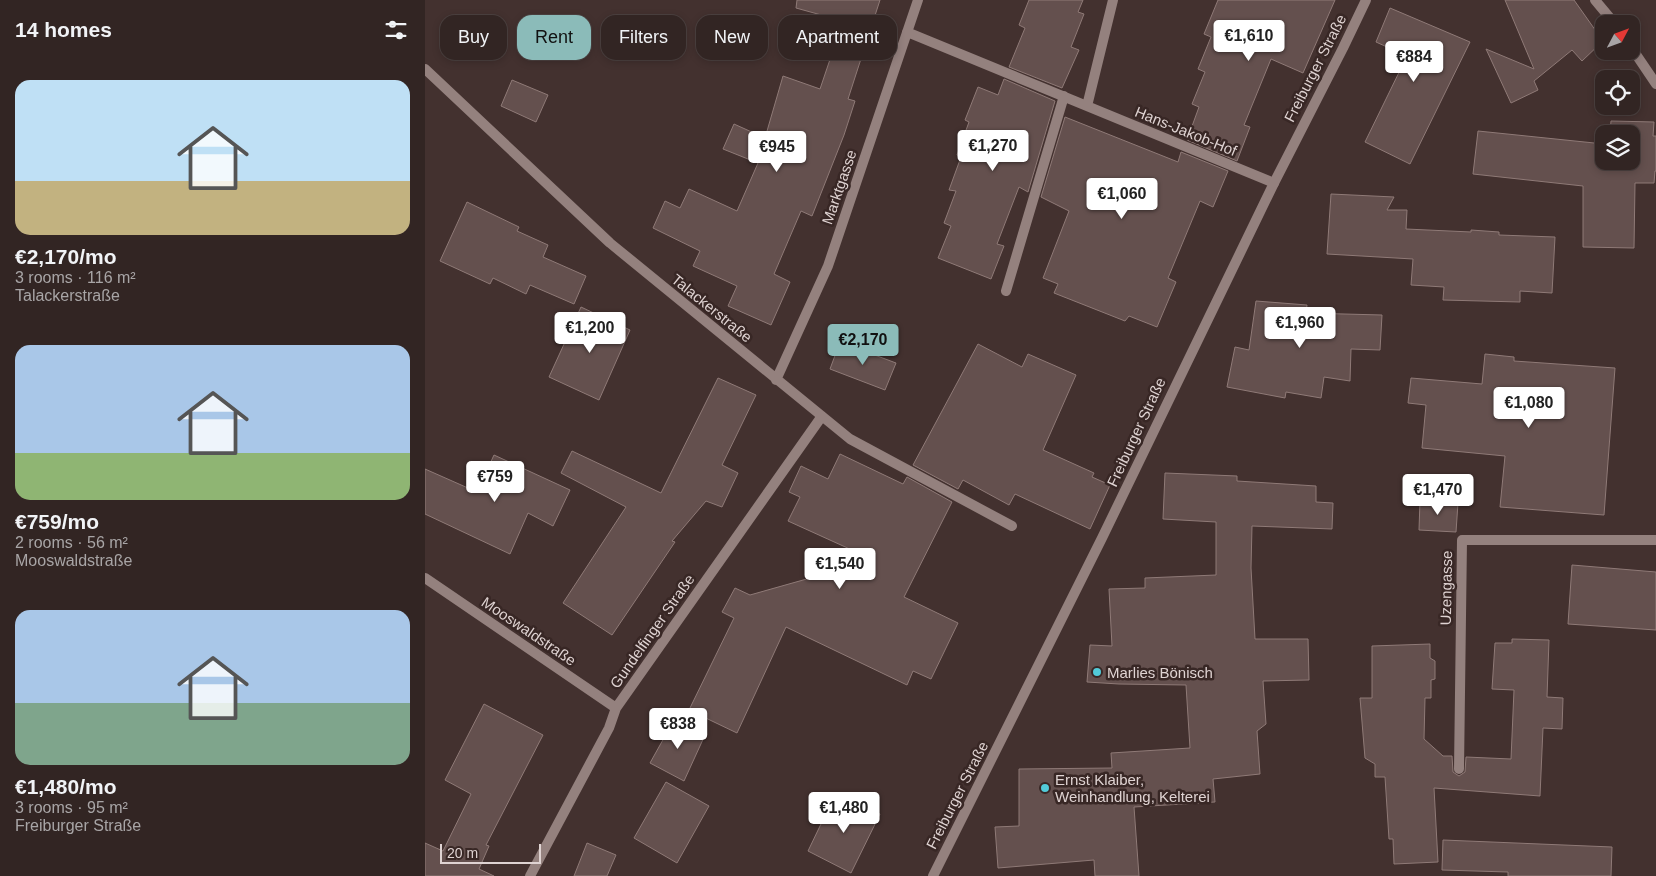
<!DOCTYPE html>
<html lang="en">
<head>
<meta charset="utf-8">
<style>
  :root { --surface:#322523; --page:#3d3130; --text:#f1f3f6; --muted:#a8a5a6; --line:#4d4241; --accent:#8bbbb9 }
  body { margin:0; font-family:Arial,sans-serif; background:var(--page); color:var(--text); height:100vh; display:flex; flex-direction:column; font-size:19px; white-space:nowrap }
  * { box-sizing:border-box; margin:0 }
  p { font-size:16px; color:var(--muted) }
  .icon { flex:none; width:28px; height:28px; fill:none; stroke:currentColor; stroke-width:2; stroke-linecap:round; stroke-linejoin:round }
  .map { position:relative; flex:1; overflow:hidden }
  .panel { display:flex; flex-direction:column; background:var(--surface); width:425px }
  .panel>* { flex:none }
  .banner { position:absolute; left:15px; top:15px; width:475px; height:45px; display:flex; gap:10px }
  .needle { width:32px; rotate:49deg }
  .tools { position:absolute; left:1170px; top:15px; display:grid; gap:10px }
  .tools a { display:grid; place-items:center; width:45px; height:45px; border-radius:10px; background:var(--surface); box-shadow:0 2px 8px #0003,0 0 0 1px var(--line); font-size:25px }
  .scale { position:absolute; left:15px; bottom:12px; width:101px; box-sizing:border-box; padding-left:5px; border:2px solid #dfd3d2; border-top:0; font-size:14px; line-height:18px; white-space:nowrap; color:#dfd3d2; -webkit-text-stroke:4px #382725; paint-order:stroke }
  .price { position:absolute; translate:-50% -42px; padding:0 11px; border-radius:5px; background:#fff; color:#222; font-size:16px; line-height:32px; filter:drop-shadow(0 1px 2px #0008) }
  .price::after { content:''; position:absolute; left:50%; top:30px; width:15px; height:11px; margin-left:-8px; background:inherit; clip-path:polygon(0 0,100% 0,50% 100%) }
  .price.selected { background:var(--accent); color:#111 }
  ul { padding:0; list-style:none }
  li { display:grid; align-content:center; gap:10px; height:265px; padding:0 15px }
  li span { display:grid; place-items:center; height:155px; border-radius:15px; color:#555 }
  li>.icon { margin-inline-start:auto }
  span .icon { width:90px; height:90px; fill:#fffc; stroke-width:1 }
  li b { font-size:21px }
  h2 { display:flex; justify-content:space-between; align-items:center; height:60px; padding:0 15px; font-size:21px }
  .tag { padding:0 18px; border-radius:15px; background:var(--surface); box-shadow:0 2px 8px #0003,0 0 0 1px var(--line); font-size:18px; line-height:45px }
  .tag.selected { background:var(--accent); color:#111 }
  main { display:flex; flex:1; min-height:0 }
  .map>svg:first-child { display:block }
  .building { fill:#64504e; stroke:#8f7a77 }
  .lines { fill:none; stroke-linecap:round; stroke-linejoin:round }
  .minor { stroke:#94817e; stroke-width:10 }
  .tertiary { stroke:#94817e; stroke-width:10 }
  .poi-dot { fill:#52cbd9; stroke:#382725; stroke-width:2 }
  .labels { text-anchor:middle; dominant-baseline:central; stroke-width:5; stroke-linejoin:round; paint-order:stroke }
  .street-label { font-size:15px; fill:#dfd3d2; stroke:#382725 }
  .poi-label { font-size:15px; fill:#dfd3d2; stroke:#382725; text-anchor:start }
</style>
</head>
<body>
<main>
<section class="panel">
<h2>14 homes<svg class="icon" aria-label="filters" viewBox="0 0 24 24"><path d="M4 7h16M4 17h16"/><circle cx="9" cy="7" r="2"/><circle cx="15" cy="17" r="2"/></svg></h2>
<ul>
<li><span style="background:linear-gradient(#bfe0f5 65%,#c2b280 0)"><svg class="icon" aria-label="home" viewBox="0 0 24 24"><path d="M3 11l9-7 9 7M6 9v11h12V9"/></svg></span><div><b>€2,170/mo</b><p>3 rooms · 116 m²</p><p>Talackerstraße</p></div></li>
<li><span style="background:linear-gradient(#a9c7e8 70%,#8fb573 0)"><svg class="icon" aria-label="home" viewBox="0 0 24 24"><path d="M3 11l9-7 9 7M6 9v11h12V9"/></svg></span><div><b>€759/mo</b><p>2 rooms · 56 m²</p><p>Mooswaldstraße</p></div></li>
<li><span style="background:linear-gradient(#a9c7e8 60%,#7fa58c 0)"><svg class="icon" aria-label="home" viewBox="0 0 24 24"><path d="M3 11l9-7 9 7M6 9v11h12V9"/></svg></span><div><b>€1,480/mo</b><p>3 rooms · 95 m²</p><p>Freiburger Straße</p></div></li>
</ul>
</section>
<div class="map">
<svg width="1231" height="876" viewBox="0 0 1231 876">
  <rect width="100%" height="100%" fill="#43312f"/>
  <!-- building -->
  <path class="building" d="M 372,0 L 455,0 L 423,99 L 430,101 L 419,135 L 387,216 L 376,211 L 349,274 L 365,282 L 346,325 L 303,306 L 312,286 L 268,266 L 275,251 L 228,228 L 240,201 L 255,208 L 264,189 L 312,211 L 333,163 L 298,149 L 309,124 L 340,138 L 358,76 L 395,89 L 418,21 L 371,8 Z
    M 604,0 L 658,0 L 653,12 L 659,14 L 646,47 L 654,50 L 637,88 L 584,67 L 600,28 L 594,25 Z
    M 793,0 L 910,0 L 878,73 L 846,59 L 819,125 L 825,127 L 812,161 L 762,140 L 774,107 L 767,104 L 780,72 L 773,69 L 786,37 L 779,34 Z
    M 1080,0 L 1149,0 L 1178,41 L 1157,61 L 1147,50 L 1109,81 L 1113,90 L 1086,103 L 1061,49 L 1109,69 Z
    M 965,8 L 1045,42 L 985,164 L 940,142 L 982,56 L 951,42 Z
    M 579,79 L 630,101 L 603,192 L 594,187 L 572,244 L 579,246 L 566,279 L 513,258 L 526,226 L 519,223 L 531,191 L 524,190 L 536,157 L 532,155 L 544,122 L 540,120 L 553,87 L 573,95 Z
    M 87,80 L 123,95 L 111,122 L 76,106 Z
    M 640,117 L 753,162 L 756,152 L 803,171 L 788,207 L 775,201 L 743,278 L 751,282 L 732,327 L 704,316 L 700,321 L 629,293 L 633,284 L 618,278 L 644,211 L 616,197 Z
    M 1186,121 L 1229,122 L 1228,136 L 1231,136 L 1231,171 L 1230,171 L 1229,183 L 1210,183 L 1209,248 L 1158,247 L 1158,186 L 1048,174 L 1053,131 L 1179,144 L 1179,161 L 1206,161 L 1206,134 L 1185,134 Z
    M 906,194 L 969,197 L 962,210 L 982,210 L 981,229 L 1046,232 L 1046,230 L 1074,232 L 1074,235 L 1130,237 L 1127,293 L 1095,291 L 1095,302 L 1018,300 L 1019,287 L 986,285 L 988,259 L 902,254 Z
    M 42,202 L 94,227 L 92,231 L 123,245 L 118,257 L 161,276 L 149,304 L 105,285 L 101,294 L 68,278 L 65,284 L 15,261 Z
    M 831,301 L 882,305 L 881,313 L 957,315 L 955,350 L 926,349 L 925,381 L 899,377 L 896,398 L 861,392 L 860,398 L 802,387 L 810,347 L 824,350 Z
    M 156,307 L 205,330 L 174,400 L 124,377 Z
    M 415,342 L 471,363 L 460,390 L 405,369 Z
    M 553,344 L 597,367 L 603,354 L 651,375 L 618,450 L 669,473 L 667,477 L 685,485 L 665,529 L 590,494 L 584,505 L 538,480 L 533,489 L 488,465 Z
    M 1060,354 L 1089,357 L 1089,361 L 1190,368 L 1179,515 L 1075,507 L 1080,456 L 997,448 L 1001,405 L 983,403 L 986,378 L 1057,384 Z
    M 293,378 L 331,395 L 297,465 L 313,473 L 297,507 L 281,501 L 247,541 L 250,542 L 187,635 L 138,603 L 201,507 L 136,473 L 147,451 L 236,493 Z
    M 415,454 L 478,484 L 482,477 L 527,502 L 479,597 L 533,623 L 506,679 L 488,671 L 482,685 L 361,627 L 312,733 L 264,710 L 309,618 L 297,612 L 310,588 L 325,595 L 449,560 L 363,521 L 375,497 L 364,492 L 376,466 L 403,479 Z
    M 69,455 L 145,490 L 128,526 L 103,513 L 85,554 L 0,514 L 0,469 L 52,492 Z
    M 740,473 L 812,476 L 812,481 L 891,486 L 891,502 L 908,503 L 907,529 L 827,526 L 826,568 L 830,639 L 883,639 L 884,680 L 838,681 L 841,724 L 832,731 L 835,774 L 788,779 L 790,802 L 709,807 L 714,876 L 670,876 L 669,860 L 573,868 L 570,827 L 594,826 L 594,769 L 687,768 L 686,753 L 765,748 L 761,685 L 694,684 L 662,682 L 665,645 L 687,646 L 684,589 L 720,588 L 720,578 L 791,575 L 791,522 L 738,519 Z
    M 995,501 L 1033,503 L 1031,532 L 994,530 Z
    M 1147,565 L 1231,572 L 1231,630 L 1143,624 Z
    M 1087,639 L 1124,640 L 1122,697 L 1138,698 L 1137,729 L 1118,728 L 1115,796 L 1009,788 L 1013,862 L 969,864 L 968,839 L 964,839 L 960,777 L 950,777 L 950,764 L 940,758 L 935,698 L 947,698 L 947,646 L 1005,644 L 1005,658 L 1010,661 L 1010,679 L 1006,680 L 1006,698 L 1000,698 L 999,739 L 1018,756 L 1027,756 L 1028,772 L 1034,776 L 1040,772 L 1041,757 L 1086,759 L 1089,690 L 1067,689 L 1070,643 L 1087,643 Z
    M 59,704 L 118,735 L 61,845 L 64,846 L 54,869 L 69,876 L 0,876 L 0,843 L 18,851 L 46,794 L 20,780 Z
    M 249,720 L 280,735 L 259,781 L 225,763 Z
    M 241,782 L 284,806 L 252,863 L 209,838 Z
    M 408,799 L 422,806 L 425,799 L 455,814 L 426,873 L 383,851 Z
    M 1018,840 L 1187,847 L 1186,876 L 1083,876 L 1083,872 L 1017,870 Z
    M 162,843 L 191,855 L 182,876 L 149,876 Z"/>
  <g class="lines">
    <!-- minor -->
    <path class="minor" d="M 1170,0 L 1190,24
      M 482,32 L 849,183
      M 1206,47 L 1231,84
      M 0,69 L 185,243 L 425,439 L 587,526
      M 662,106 L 688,0
      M 581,291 L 639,96
      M 351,380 L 403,266 L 493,0
      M 0,578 L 191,708
      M 1034,769 L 1037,540 L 1231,540
      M 105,876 L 184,728 L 191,708 L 397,416"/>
    <!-- tertiary -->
    <path class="tertiary" d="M 508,876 L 677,538 L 849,183 L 918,48 L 941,0"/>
  </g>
  <!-- markers -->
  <g class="poi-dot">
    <circle cx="672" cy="672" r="5"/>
    <circle cx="620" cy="788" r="5"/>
  </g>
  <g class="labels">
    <!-- street labels -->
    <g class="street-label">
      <text transform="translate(890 68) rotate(-63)">Freiburger Straße</text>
      <text transform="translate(761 131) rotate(22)">Hans-Jakob-Hof</text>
      <text transform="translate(414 187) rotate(-71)">Marktgasse</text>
      <text transform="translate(287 308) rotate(39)">Talackerstraße</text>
      <text transform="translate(711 432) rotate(-65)">Freiburger Straße</text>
      <text transform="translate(1021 588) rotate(-89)">Uzengasse</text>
      <text transform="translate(104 631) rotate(34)">Mooswaldstraße</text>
      <text transform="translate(227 631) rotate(-55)">Gundelfinger Straße</text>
      <text transform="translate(532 795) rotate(-63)">Freiburger Straße</text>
    </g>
    <!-- poi labels -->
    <g class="poi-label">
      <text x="682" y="672">Marlies Bönisch</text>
      <text x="630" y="779">Ernst Klaiber,<tspan x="630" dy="17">Weinhandlung, Kelterei</tspan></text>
    </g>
  </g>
</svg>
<div class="tools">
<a><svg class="needle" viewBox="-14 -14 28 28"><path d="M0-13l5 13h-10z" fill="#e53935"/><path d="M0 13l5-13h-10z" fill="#a8a5a6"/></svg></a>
<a><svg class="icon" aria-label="locate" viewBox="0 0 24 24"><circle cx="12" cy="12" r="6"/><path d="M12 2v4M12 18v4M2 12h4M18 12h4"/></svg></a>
<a><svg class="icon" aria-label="layers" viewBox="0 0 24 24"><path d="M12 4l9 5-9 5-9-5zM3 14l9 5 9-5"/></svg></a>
</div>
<div class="scale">20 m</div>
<b class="price" style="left:824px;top:62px">€1,610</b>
<b class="price" style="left:989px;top:83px">€884</b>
<b class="price" style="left:568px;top:172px">€1,270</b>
<b class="price" style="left:352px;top:173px">€945</b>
<b class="price" style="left:697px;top:220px">€1,060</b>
<b class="price" style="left:875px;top:349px">€1,960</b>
<b class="price" style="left:165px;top:354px">€1,200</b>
<b class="price selected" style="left:438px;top:366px">€2,170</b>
<b class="price" style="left:1104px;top:429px">€1,080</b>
<b class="price" style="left:70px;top:503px">€759</b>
<b class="price" style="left:1013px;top:516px">€1,470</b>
<b class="price" style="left:415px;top:590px">€1,540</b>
<b class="price" style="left:253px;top:750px">€838</b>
<b class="price" style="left:419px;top:834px">€1,480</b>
<div class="banner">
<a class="tag">Buy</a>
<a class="tag selected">Rent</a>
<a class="tag">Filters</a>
<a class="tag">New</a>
<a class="tag">Apartment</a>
</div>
</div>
</main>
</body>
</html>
